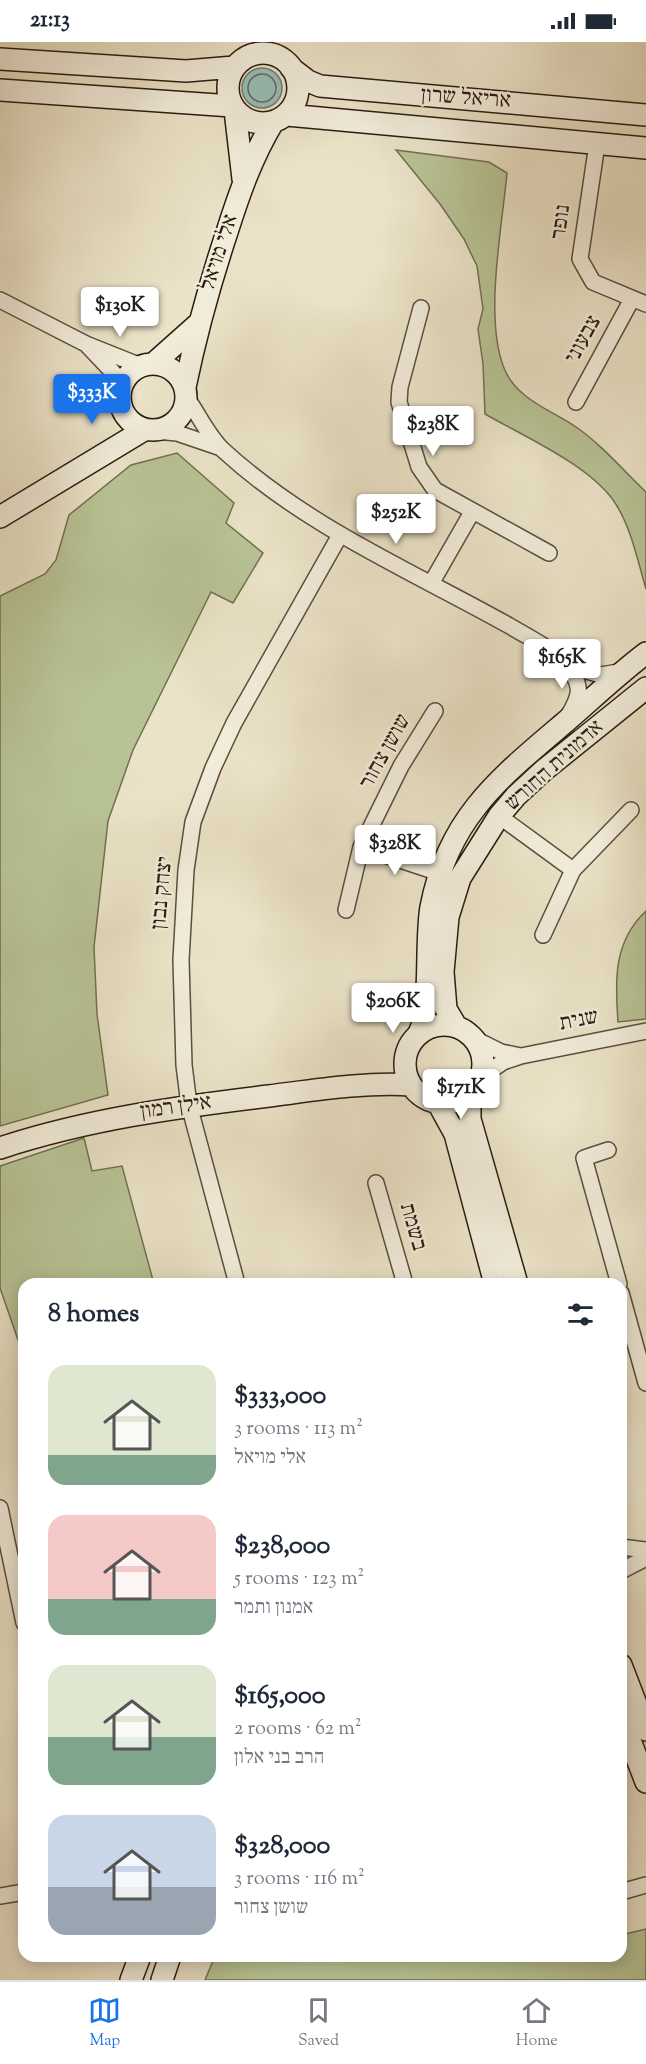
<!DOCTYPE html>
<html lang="en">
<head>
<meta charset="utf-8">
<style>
  :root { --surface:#fff; --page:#f6f6f7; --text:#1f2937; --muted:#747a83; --line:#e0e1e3; --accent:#1a73e8 }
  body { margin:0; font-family:"Sorts Mill Goudy","Frank Ruhl Libre",serif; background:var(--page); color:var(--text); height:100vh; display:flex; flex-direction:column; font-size:22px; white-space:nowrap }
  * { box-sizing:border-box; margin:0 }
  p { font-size:20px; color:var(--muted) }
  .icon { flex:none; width:33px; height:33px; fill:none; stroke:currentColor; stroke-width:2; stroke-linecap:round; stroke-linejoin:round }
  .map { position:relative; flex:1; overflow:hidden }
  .panel { position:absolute; left:18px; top:1236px; width:609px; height:684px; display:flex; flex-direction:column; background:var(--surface); border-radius:18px; box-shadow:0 3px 15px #0003 }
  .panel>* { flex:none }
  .price { position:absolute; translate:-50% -51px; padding:0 14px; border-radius:6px; background:#fff; color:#222; font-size:20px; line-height:39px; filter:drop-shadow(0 2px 3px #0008) }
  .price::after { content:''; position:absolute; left:50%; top:36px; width:18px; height:14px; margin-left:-9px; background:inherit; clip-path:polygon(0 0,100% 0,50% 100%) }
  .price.selected { background:var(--accent); color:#fff }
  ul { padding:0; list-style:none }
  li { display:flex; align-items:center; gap:18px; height:150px; padding:0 30px }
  li span { display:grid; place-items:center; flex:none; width:168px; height:120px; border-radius:18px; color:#555 }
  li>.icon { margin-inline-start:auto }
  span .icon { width:72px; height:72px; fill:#fffc; stroke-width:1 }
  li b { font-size:26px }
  h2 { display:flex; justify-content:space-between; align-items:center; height:72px; padding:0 30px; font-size:26px }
  .status { display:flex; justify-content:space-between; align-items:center; height:42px; padding:0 30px; background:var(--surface); direction:ltr }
  .status svg { height:16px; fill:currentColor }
  .dock { display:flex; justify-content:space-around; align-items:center; height:84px; border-top:2px solid var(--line); background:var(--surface); font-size:16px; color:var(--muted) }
  .dock a { display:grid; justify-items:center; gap:3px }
  .dock .selected { color:var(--accent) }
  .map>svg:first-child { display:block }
  .green { fill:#b8c395; stroke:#726f53; stroke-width:1.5 }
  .water { fill:#98beb6; stroke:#6c7d74; stroke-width:1.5 }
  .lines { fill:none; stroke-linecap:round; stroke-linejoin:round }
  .shore { stroke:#626c64; stroke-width:1.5 }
  .street-casing { stroke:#5b4d3f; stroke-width:18 }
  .secondary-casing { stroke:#2b1b11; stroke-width:24 }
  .street { stroke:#f2eddb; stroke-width:15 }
  .secondary { stroke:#f2eddb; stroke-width:21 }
  .labels { text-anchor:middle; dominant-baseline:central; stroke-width:4.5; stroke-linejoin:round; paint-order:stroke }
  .street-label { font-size:22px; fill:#2b1b11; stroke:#f2eddb }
</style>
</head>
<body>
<div class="status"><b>21:13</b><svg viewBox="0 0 49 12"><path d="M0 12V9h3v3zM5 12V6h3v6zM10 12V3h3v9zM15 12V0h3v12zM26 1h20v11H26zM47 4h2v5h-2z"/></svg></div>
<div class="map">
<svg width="646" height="1938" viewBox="0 0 646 1938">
  <rect width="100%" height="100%" fill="#ebe3c8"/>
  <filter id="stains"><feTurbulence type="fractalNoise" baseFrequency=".00333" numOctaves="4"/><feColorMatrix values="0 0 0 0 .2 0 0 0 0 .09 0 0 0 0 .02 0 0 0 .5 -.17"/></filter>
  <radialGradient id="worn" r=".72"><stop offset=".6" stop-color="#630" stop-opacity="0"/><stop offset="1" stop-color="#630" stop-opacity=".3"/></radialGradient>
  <!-- green -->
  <path class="green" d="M 396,108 L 489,120 L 507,131 C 502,186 484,276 504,326 C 516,357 551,368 576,385 C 601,402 624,429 646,450 L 646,547 C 638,520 632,489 617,464 C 594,425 525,395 485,372 L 483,322 L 478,287 L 483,267 L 477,224 L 464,197 L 440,162 Z
    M 177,411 L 234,461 L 226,481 L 263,511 L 233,561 L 211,550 L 133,708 L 108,779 L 94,905 L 97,972 L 108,1053 L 0,1084 L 0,554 L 45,532 L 56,518 L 69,473 L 131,423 Z
    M 646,869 L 646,977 L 618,980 C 615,939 613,900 646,869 Z
    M 84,1096 L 92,1129 L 122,1124 L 154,1242 L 24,1242 L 24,1315 L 0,1246 L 0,1124 Z
    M 646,1887 L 646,1938 L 205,1938 L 215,1914 L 621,1914 L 621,1893 Z"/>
  <!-- water -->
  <path class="water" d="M242 46a20 20 0 1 1 40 0a20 20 0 1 1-40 0Z"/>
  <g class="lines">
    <!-- shore -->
    <path class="shore" d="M248 46a14 14 0 1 1 28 0a14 14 0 1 1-28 0Z"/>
    <!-- street casing -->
    <g class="street-casing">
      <path id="street" d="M 597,102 L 580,217 L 593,240 L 646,262
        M 0,258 L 86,302 L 141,324
        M 421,266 L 400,345 L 399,360 L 419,425 L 435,448 L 549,511
        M 88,304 L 123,341
        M 186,355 C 198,371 208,394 223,408 C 326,503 465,549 580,627 L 601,633 L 624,629
        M 576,360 L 632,257
        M 155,389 L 177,391 L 221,406
        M 432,540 L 472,470
        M 566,621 C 581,643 583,650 568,674
        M 499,774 L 573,828
        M 361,805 L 439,831
        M 346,868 L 361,805 L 401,724 L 435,669
        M 543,893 L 573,828 L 631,768
        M 475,997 L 501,1010 L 521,1014
        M 481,1035 L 503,1020 L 521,1014 L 646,989
        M 608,1108 L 584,1116 L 619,1242
        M 376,1141 L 405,1242
        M 237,1242 L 189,1063 L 184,1023 L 181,918 L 186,828 L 193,780 L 213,726 L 234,681 L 340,493
        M 621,1251 L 646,1341
        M 0,1466 L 24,1581
        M 621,1505 L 646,1508
        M 621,1529 L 646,1516
        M 621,1850 L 646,1843
        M 0,1854 L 24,1850"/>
    </g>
    <!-- secondary casing -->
    <g class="secondary-casing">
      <path id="secondary" d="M228 46a35 35 0 1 1 70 0a35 35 0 1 1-70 0Z
        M 0,17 L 186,29 L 234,25
        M 291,26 L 308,39 L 320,44 L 646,73
        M 0,48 L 232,64
        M 235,68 L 243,137
        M 287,73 L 646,106
        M120 355a33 33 0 1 1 66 0a33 33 0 1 1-66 0Z
        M 153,322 L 198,282
        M 185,345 C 196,292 210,241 227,190 C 239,152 252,115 273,80
        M 0,475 L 144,388
        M405 1022a39 39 0 1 1 78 0a39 39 0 1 1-78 0Z
        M 456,984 L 446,967 L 443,930 L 448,875 L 460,836 L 499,774 L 516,754 L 543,729 L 646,646
        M 419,991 C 432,966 425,899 431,865 C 448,777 498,737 563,682 C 591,658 617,633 646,611
        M 470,1052 L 470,1077 L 517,1242
        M 438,1061 L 455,1092 L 495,1242
        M 0,1106 C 88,1077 178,1065 269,1054 C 316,1048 364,1040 411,1043
        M 621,1623 L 646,1688
        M 621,1675 L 646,1740
        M 131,1938 L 140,1914
        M 162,1938 L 170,1914"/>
    </g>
    <!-- street -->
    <use href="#street" class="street"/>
    <!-- secondary -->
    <use href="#secondary" class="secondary"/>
  </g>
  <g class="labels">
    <!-- street labels -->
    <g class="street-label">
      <text transform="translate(466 57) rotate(4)">אריאל שרון</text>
      <text transform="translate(562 180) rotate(-82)">נופר</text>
      <text transform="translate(220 211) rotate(-72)">אלי מויאל</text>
      <text transform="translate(584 298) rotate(-61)">צבעוני</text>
      <text transform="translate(386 710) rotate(-61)">שושן צחור</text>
      <text transform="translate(555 724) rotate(-42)">אדמונית החורש</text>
      <text transform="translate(163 851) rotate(-85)">יצחק נבון</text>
      <text transform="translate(579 979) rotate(-11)">שנית</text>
      <text transform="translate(176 1066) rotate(-8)">אילן רמון</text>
      <text transform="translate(412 1185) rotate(74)">בשמת</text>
    </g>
  </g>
  <rect width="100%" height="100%" filter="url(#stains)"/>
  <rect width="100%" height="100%" fill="url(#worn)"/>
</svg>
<b class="price" style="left:120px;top:296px">$130K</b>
<b class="price selected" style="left:92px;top:383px">$333K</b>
<b class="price" style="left:433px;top:415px">$238K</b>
<b class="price" style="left:396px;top:503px">$252K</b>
<b class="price" style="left:562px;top:648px">$165K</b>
<b class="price" style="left:395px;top:834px">$328K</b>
<b class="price" style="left:393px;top:992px">$206K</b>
<b class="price" style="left:461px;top:1078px">$171K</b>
<section class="panel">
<h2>8 homes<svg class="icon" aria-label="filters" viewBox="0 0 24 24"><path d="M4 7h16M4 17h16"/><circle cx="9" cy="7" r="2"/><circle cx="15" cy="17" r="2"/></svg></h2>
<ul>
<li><span style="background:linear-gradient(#dfe7d0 75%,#7fa58c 0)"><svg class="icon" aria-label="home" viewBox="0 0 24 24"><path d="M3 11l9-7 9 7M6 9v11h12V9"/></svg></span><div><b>$333,000</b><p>3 rooms · 113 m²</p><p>אלי מויאל</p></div></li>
<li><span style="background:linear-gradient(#f6c9c9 70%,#7fa58c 0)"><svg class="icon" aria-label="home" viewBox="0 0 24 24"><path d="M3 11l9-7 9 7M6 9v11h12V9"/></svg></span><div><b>$238,000</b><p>5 rooms · 123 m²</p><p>אמנון ותמר</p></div></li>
<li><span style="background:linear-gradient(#dfe7d0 60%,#7fa58c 0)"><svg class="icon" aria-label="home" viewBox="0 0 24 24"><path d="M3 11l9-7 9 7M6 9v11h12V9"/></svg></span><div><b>$165,000</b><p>2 rooms · 62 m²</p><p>הרב בני אלון</p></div></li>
<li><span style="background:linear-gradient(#c9d6e8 60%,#9aa5b1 0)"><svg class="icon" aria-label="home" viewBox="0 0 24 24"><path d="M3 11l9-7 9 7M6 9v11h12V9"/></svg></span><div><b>$328,000</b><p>3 rooms · 116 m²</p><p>שושן צחור</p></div></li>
</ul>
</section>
</div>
<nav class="dock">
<a class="selected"><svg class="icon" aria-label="map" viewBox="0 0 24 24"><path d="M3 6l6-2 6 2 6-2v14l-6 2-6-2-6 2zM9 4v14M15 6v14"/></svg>Map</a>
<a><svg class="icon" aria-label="saved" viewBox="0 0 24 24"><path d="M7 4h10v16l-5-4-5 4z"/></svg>Saved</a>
<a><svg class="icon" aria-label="home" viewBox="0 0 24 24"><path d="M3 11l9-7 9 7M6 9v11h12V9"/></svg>Home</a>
</nav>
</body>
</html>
